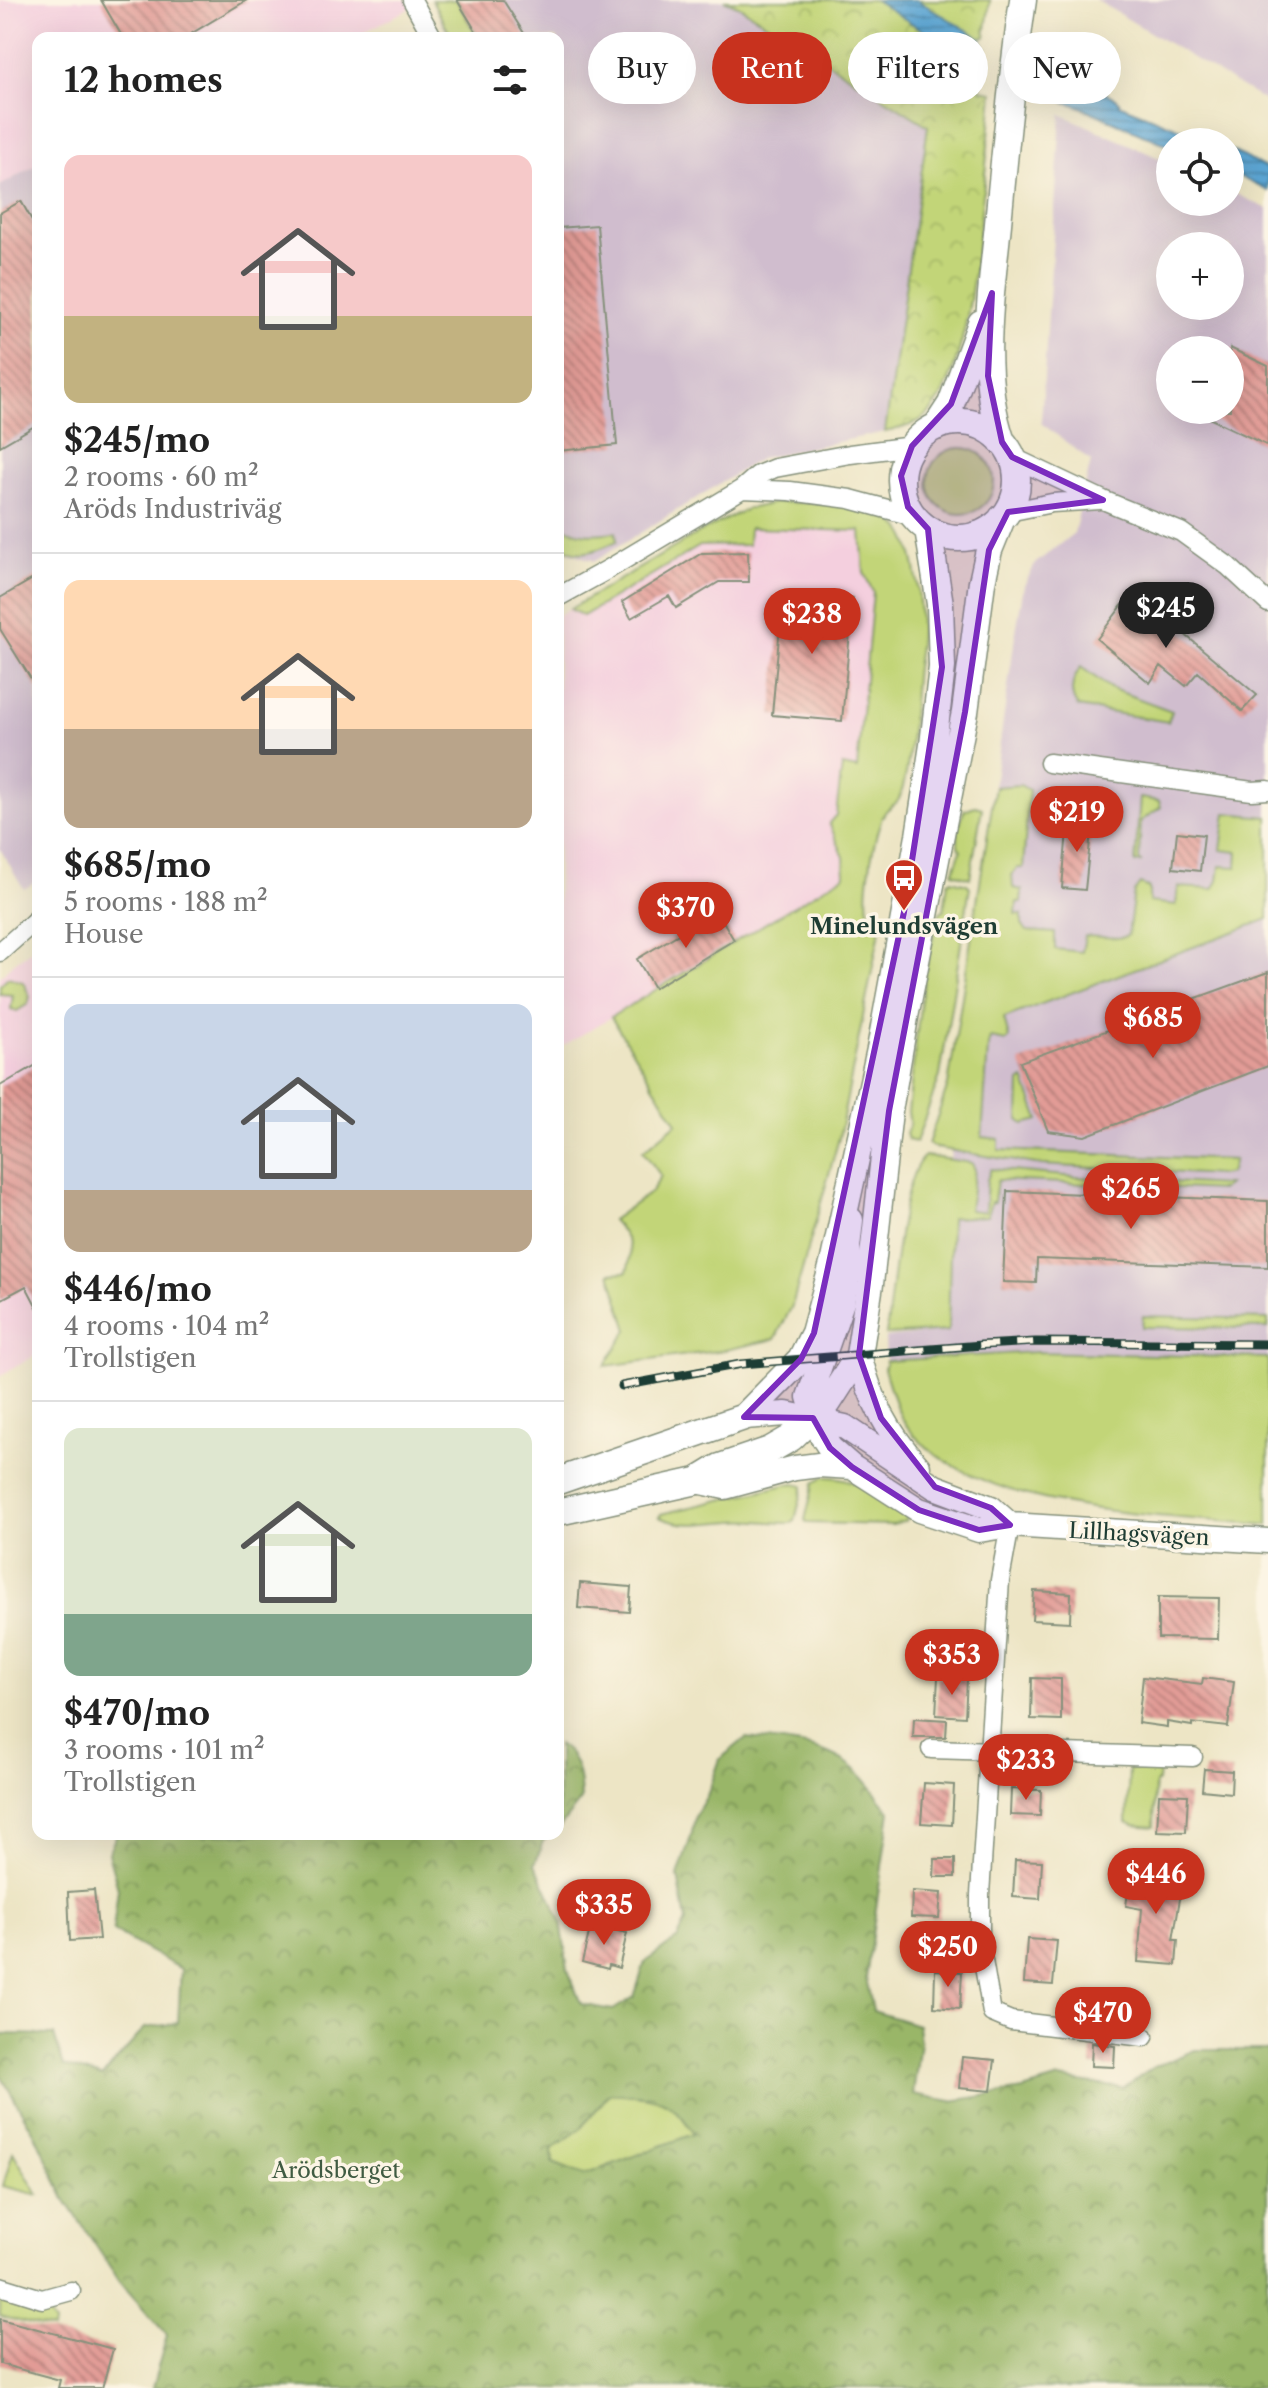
<!DOCTYPE html>
<html lang="en">
<head>
<meta charset="utf-8">
<style>
  :root { --surface:#fff; --page:#f6f6f6; --text:#222; --muted:#767676; --line:#e0e0e0; --accent:#c8321e }
  body { margin:0; font-family:"Libre Caslon Text",serif; background:var(--page); color:var(--text); height:100vh; display:flex; flex-direction:column; font-size:30px; white-space:nowrap }
  * { box-sizing:border-box; margin:0 }
  p { font-size:26px; color:var(--muted) }
  .icon { flex:none; width:44px; height:44px; fill:none; stroke:currentColor; stroke-width:2; stroke-linecap:round; stroke-linejoin:round }
  .map { position:relative; flex:1; overflow:hidden }
  .drawer { position:absolute; left:32px; top:32px; width:532px; height:1808px; display:flex; flex-direction:column; background:var(--surface); border-radius:16px; box-shadow:0 8px 32px #0002 }
  .drawer>* { flex:none }
  .hud { position:absolute; left:588px; top:32px; width:560px; height:72px; display:flex; gap:16px }
  .tools { position:absolute; left:1156px; top:128px; display:grid; gap:16px }
  .tools a { display:grid; place-items:center; width:88px; height:88px; border-radius:50%; background:var(--surface); box-shadow:0 8px 32px #0002; font-size:40px }
  .price { position:absolute; translate:-50% -68px; padding:0 18px; border-radius:28px; background:var(--accent); color:#fff; font-size:26px; line-height:52px; filter:drop-shadow(0 2px 4px #0008) }
  .price::after { content:''; position:absolute; left:50%; top:48px; width:24px; height:18px; margin-left:-12px; background:inherit; clip-path:polygon(0 0,100% 0,50% 100%) }
  .price.active { background:#222; color:#fff }
  ul { padding:0; list-style:none }
  li { display:grid; align-content:center; gap:16px; height:424px; padding:0 32px }
  li+li { border-top:2px solid var(--line) }
  li span { display:grid; place-items:center; height:248px; border-radius:16px; color:#555 }
  li>.icon { margin-inline-start:auto }
  span .icon { width:144px; height:144px; fill:#fffc; stroke-width:1 }
  li b { font-size:34px }
  h2 { display:flex; justify-content:space-between; align-items:center; height:96px; padding:0 32px; font-size:34px }
  .tag { padding:0 28px; border-radius:36px; background:var(--surface); box-shadow:0 8px 32px #0002; font-size:28px; line-height:72px }
  .tag.active { background:var(--accent); color:#fff }
  .map>svg:first-child { display:block }
  .built { fill:#f4cfde }
  .industrial { fill:#d0bdce; fill-rule:evenodd }
  .grass { fill:#c2d578; stroke:#708956; stroke-width:2 }
  .forest { fill:url(#forest-crowns); stroke:#5c7a4e; stroke-width:2; fill-rule:evenodd }
  .park { fill:url(#park-crowns); stroke:#708956; stroke-width:2 }
  .water { fill:url(#water-rules); stroke:#3e7184; stroke-width:2 }
  .lines { fill:none; stroke-linecap:round; stroke-linejoin:round }
  .stream { stroke:#5ca5d3; stroke-width:7 }
  .building { fill:url(#building-back-hatch) }
  .minor-casing { stroke:#86917c; stroke-width:21 }
  .tertiary-casing { stroke:#86917c; stroke-width:27 }
  .secondary-casing { stroke:#86917c; stroke-width:29 }
  .minor { stroke:#fff; stroke-width:18 }
  .tertiary { stroke:#fff; stroke-width:24 }
  .secondary { stroke:#fff; stroke-width:26 }
  .rail-casing { stroke:#1f3d34; stroke-width:9 }
  .rail { stroke:#fcf5e5; stroke-width:6; stroke-dasharray:18; stroke-linecap:butt }
  .marked { fill:#7b2cbf; fill-opacity:0.2; stroke:#7b2cbf; stroke-width:6; stroke-linejoin:round }
  .labels { text-anchor:middle; dominant-baseline:central; stroke-width:7; stroke-linejoin:round; paint-order:stroke }
  .poi-label { font-size:22px; font-weight:bold; fill:#1f3d34; stroke:#fcf5e5 }
  .street-label { font-size:22px; fill:#1f3d34; stroke:#fcf5e5 }
  .park-label { font-size:22px; fill:#405b42; stroke:#fcf5e5 }
</style>
</head>
<body>
<div class="map">
<svg width="1268" height="2388" viewBox="0 0 1268 2388">
  <defs>
    <pattern id="forest-crowns" width="20" height="18" patternUnits="userSpaceOnUse" patternTransform="scale(2)"><rect width="20" height="18" fill="#99b668"/><path d="M2 6a3 3 0 1 1 6 0M12 15a3 3 0 1 1 6 0" fill="none" stroke="#7c9556"/></pattern>
    <pattern id="park-crowns" width="20" height="18" patternUnits="userSpaceOnUse" patternTransform="scale(2)"><rect width="20" height="18" fill="#c2d578"/><path d="M2 6a3 3 0 1 1 6 0M12 15a3 3 0 1 1 6 0" fill="none" stroke="#a6b868"/></pattern>
    <pattern id="water-rules" width="6" height="5" patternUnits="userSpaceOnUse" patternTransform="scale(2)"><rect width="6" height="5" fill="#5ca5d3"/><path d="M0 2.5h6" fill="none" stroke="#4b88ac"/></pattern>
    <pattern id="building-back-hatch" width="6" height="6" patternUnits="userSpaceOnUse" patternTransform="scale(2)"><rect width="6" height="6" fill="#e29b96"/><path d="M-1 5l2 2M0 0l6 6M5-1l2 2" fill="none" stroke="#b7807b"/></pattern>
  </defs>
  <rect width="100%" height="100%" fill="#fcf5e5"/>
  <filter id="ink" filterUnits="userSpaceOnUse"><feTurbulence type="fractalNoise" baseFrequency=".0125" numOctaves="2"/><feDisplacementMap in="SourceGraphic" scale="16" xChannelSelector="R" yChannelSelector="G"/><feConvolveMatrix kernelMatrix="1 2 1 2 8 2 1 2 1" color-interpolation-filters="sRGB"/></filter>
  <filter id="wash" filterUnits="userSpaceOnUse"><feTurbulence type="fractalNoise" baseFrequency=".006" numOctaves="4" result="noise"/><feDisplacementMap in="SourceGraphic" scale="32" xChannelSelector="R" yChannelSelector="G"/><feGaussianBlur stdDeviation="1.8" result="paint"/><feColorMatrix in="noise" values="0 0 0 0 0 0 0 0 0 0 0 0 0 0 0 0 0 1.4 0 .05"/><feComposite in="paint" operator="in"/></filter>
  <g filter="url(#wash)">
    <rect width="100%" height="100%" fill="#ede5c5"/>
    <!-- built -->
    <path class="built" d="M 0,0 L 426,0 L 353,38 L 38,38 L 38,164 L 0,186 Z
      M 749,528 L 861,531 L 864,573 L 873,592 L 857,770 L 842,767 L 836,815 L 829,823 L 844,857 L 845,876 L 558,1049 L 558,617 L 569,609 L 583,616 L 701,546 L 747,545 Z
      M 38,945 L 38,1354 L 0,1376 L 0,977 L 12,964 Z"/>
    <!-- industrial -->
    <path class="industrial" d="M 431,0 L 724,0 L 740,7 L 929,126 L 885,432 L 761,458 L 595,561 L 558,549 L 558,38 L 450,38 Z
      M 1096,0 L 1268,0 L 1268,103 Z
      M 1061,114 L 1170,163 L 1170,202 L 1230,202 L 1230,191 L 1268,209 L 1268,1358 L 1037,1352 L 886,1361 L 885,1338 L 947,1331 L 952,1082 L 1015,637 L 1024,585 L 1036,563 L 1074,533 L 1091,461 L 1041,423 ZM 1170,246 L 1230,246 L 1230,306 L 1170,306 ZM 1170,350 L 1230,350 L 1230,410 L 1170,410 Z
      M 38,164 L 38,880 L 24,889 L 0,849 L 0,186 Z"/>
    <!-- grass -->
    <path class="grass" d="M 432,0 L 456,0 L 478,38 L 452,38 Z
      M928 481a33 33 0 1 1 66 0a33 33 0 1 1-66 0Z
      M 779,502 C 811,503 878,502 901,529 C 917,549 920,604 920,630 C 920,646 916,662 915,678 C 912,710 911,771 899,799 C 897,804 890,806 886,811 C 875,825 863,895 869,912 C 871,916 877,921 881,925 L 839,1138 L 792,1306 L 775,1339 L 725,1350 L 605,1366 L 628,1330 L 610,1273 L 627,1272 C 634,1249 628,1237 612,1220 L 651,1192 L 661,1176 L 643,1151 L 677,1123 L 611,1017 L 845,875 L 844,857 L 829,823 L 836,815 L 842,766 L 857,769 L 873,592 L 864,573 L 861,531 L 749,528 L 748,545 L 700,546 L 583,616 L 570,609 L 704,530 L 747,509 Z
      M 558,505 L 561,524 C 579,537 595,534 616,532 L 617,541 C 601,549 569,564 559,538 C 555,530 558,514 558,505 Z
      M 1081,667 L 1110,688 L 1172,711 L 1168,722 L 1078,707 C 1068,695 1072,679 1081,667 Z
      M 1020,785 L 1029,790 L 1023,868 L 1017,868 L 1012,874 L 1013,888 L 1022,890 L 1021,902 L 1017,902 L 1016,914 L 1022,914 L 1022,924 L 1027,931 L 1055,933 L 1055,949 L 1082,952 L 1085,936 L 1121,938 L 1128,935 L 1134,892 L 1140,884 L 1149,888 L 1149,902 L 1176,905 L 1178,887 L 1213,889 L 1218,881 L 1220,866 L 1237,867 L 1238,852 L 1221,850 L 1226,813 L 1268,817 L 1268,919 L 1004,1018 L 1009,1038 L 1006,1041 L 990,1038 L 988,1046 L 982,1137 L 999,1139 L 999,1150 L 1234,1160 L 1230,1173 L 1219,1175 L 1042,1165 L 936,1148 L 928,1144 L 948,1085 L 952,1061 L 995,787 Z
      M 1064,791 L 1097,794 L 1098,799 L 1096,808 L 1088,813 L 1066,810 L 1061,803 Z
      M 1140,798 L 1159,801 L 1161,807 L 1141,821 L 1139,859 L 1141,862 L 1135,863 Z
      M 975,806 L 982,808 L 970,878 L 953,873 L 961,850 L 958,846 L 958,830 L 964,810 Z
      M 952,880 L 967,884 L 970,887 L 940,1076 L 916,1142 L 908,1140 L 906,1133 L 910,1125 L 908,1112 C 916,1045 920,976 940,912 L 944,910 L 948,882 Z
      M 8,977 L 23,982 L 30,996 L 28,1004 L 17,1011 L 11,1009 L 13,995 L 0,994 L 0,985 Z
      M 1024,1079 L 1039,1120 L 1024,1124 L 1019,1120 L 1020,1082 Z
      M 925,1156 L 972,1163 L 975,1170 L 969,1210 L 985,1212 L 987,1180 L 991,1169 L 1075,1177 L 1228,1185 L 1222,1190 L 997,1180 L 994,1202 L 991,1202 L 987,1216 L 951,1218 L 948,1331 L 886,1335 C 891,1302 901,1171 925,1156 Z
      M 1143,1316 L 1268,1319 L 1268,1328 L 1142,1327 Z
      M 1037,1352 L 1268,1358 L 1268,1525 C 1166,1515 972,1515 906,1425 C 895,1409 890,1387 884,1369 L 886,1361 Z
      M 824,1477 C 856,1475 882,1498 907,1516 L 905,1521 L 893,1525 L 807,1523 L 805,1520 L 814,1483 Z
      M 794,1483 L 803,1485 L 803,1488 L 795,1520 L 790,1523 C 771,1523 751,1519 733,1521 C 708,1523 683,1528 659,1517 L 661,1514 Z
      M 1129,1769 L 1159,1770 L 1158,1781 L 1155,1783 L 1154,1827 L 1133,1825 L 1127,1822 Z
      M 610,2093 C 653,2097 670,2093 694,2134 L 584,2176 L 553,2163 L 551,2150 L 580,2129 Z
      M 13,2152 L 38,2195 L 3,2186 Z
      M 0,2300 L 48,2314 L 54,2324 L 53,2330 L 0,2316 Z"/>
    <!-- forest -->
    <path class="forest" d="M 746,1738 C 784,1742 829,1744 858,1772 C 869,1784 879,1798 890,1811 L 866,1978 L 873,2011 L 918,2025 L 920,2043 L 913,2094 L 951,2101 L 1023,2090 L 1059,2079 L 1122,2088 L 1154,2067 L 1195,2050 L 1268,2050 L 1268,2388 L 152,2388 L 167,2335 L 120,2282 L 65,2199 L 37,2138 L 0,2074 L 0,2034 L 54,2035 L 64,2066 L 102,2077 L 145,2028 L 178,2023 L 181,1969 L 113,1931 L 118,1888 L 108,1853 L 117,1834 L 198,1834 L 205,1837 L 208,1834 L 552,1834 L 543,1841 L 535,1864 L 561,1920 L 568,1970 L 581,2004 L 613,2010 L 634,1997 L 645,1962 L 678,1938 L 686,1921 L 678,1876 L 691,1837 L 696,1814 L 707,1796 L 720,1759 ZM 610,2093 C 650,2096 673,2095 693,2134 L 584,2175 L 553,2163 L 552,2149 L 580,2129 Z
      M 558,1744 C 579,1757 580,1777 581,1800 L 558,1829 Z"/>
    <!-- park -->
    <path class="park" d="M 724,0 L 875,0 L 951,48 L 981,54 L 986,49 L 980,90 L 993,92 C 990,129 986,165 982,202 C 976,256 968,372 929,413 C 917,425 901,428 885,432 L 928,126 L 740,7 Z
      M 917,0 L 990,0 L 985,37 L 980,38 Z"/>
    <!-- water -->
    <path class="water" d="M 875,0 L 917,0 L 980,38 L 986,49 L 981,54 L 951,48 Z
      M 1053,76 L 1075,77 L 1117,99 L 1121,105 L 1183,130 L 1191,129 L 1195,134 L 1213,142 L 1170,142 L 1170,146 L 1076,105 L 1051,99 L 1045,89 Z
      M 1230,150 L 1268,169 L 1268,191 L 1230,172 Z"/>
    <g class="lines">
      <!-- stream -->
      <path class="stream" d="M 1041,82 L 1056,89"/>
    </g>
    <g id="blocks">
      <!-- building -->
      <path class="building" d="M 101,0 L 247,0 L 184,38 L 123,38 Z
        M 457,0 L 503,0 L 527,38 L 480,38 Z
        M 21,201 L 38,231 L 38,424 L 0,446 L 0,213 Z
        M 597,225 L 617,445 L 558,451 L 558,228 Z
        M 1230,348 L 1268,366 L 1268,446 L 1192,410 L 1230,410 Z
        M 748,552 L 749,582 L 719,582 L 676,608 L 669,596 L 631,618 L 622,602 L 702,553 Z
        M 38,576 L 38,690 L 0,629 L 0,598 Z
        M 1133,591 L 1257,695 L 1242,711 L 1198,672 L 1186,686 L 1161,666 L 1150,683 L 1097,639 Z
        M 783,592 L 853,598 L 842,721 L 772,715 Z
        M 1068,819 L 1092,822 L 1085,890 L 1062,888 Z
        M 1177,832 L 1204,835 L 1200,871 L 1173,868 Z
        M 717,911 L 734,940 L 654,988 L 637,959 Z
        M 1268,972 L 1268,1066 L 1085,1136 L 1048,1131 L 1020,1062 Z
        M 38,1064 L 38,1309 L 26,1286 L 0,1300 L 0,1086 Z
        M 1007,1191 L 1268,1201 L 1268,1267 L 1037,1259 L 1036,1283 L 1003,1282 Z
        M 580,1583 L 631,1587 L 629,1612 L 578,1608 Z
        M 1034,1591 L 1071,1593 L 1070,1622 L 1032,1620 Z
        M 1158,1597 L 1219,1598 L 1218,1639 L 1158,1638 Z
        M 938,1677 L 967,1679 L 965,1717 L 936,1715 Z
        M 1143,1677 L 1202,1684 L 1203,1678 L 1234,1682 L 1228,1727 L 1192,1723 L 1192,1726 L 1167,1722 L 1167,1727 L 1138,1723 Z
        M 1032,1678 L 1061,1679 L 1061,1720 L 1031,1719 Z
        M 914,1718 L 947,1720 L 946,1737 L 913,1737 Z
        M 1204,1769 L 1232,1771 L 1231,1793 L 1202,1790 Z
        M 924,1783 L 954,1785 L 952,1825 L 921,1823 Z
        M 1011,1789 L 1041,1790 L 1040,1816 L 1010,1815 Z
        M 1159,1794 L 1188,1795 L 1186,1832 L 1157,1831 Z
        M 935,1859 L 955,1859 L 955,1877 L 934,1877 Z
        M 1015,1860 L 1042,1861 L 1040,1899 L 1013,1897 Z
        M 1131,1872 L 1183,1881 L 1173,1940 L 1178,1940 L 1176,1965 L 1138,1962 L 1142,1909 L 1126,1906 Z
        M 94,1890 L 99,1939 L 70,1941 L 68,1892 Z
        M 912,1891 L 941,1893 L 939,1918 L 911,1917 Z
        M 591,1925 L 627,1933 L 619,1968 L 609,1965 L 608,1969 L 582,1962 Z
        M 1027,1939 L 1057,1941 L 1053,1985 L 1024,1983 Z
        M 935,1970 L 962,1972 L 960,2009 L 934,2007 Z
        M 1092,2043 L 1115,2046 L 1114,2067 L 1091,2066 Z
        M 962,2057 L 995,2060 L 991,2091 L 959,2088 Z
        M 0,2319 L 113,2349 L 102,2388 L 58,2388 L 60,2380 L 0,2364 Z"/>
    </g>
  </g>
  <g filter="url(#ink)">
    <use href="#blocks" fill-opacity="0" stroke="#86917c" stroke-width="2"/>
    <g class="lines">
      <!-- minor casing -->
      <g class="minor-casing">
        <path id="minor" d="M 412,0 L 433,38
          M 1012,457 L 1103,500 L 1181,532 L 1228,566 L 1268,603
          M 742,489 L 790,491 L 850,499 L 913,516
          M 1008,512 L 1052,503 L 1100,500
          M 558,597 L 607,570 L 742,489 L 758,475 L 775,468 L 850,454 L 912,446
          M 1049,763 L 1252,791 L 1268,790
          M 0,952 L 38,918
          M 1010,1525 L 1000,1580 L 980,1895 L 980,1943 L 992,2013 L 1011,2021 L 1144,2037
          M 931,1749 L 1193,1757
          M 0,2286 L 42,2299 L 71,2291"/>
      </g>
      <!-- tertiary casing -->
      <g class="tertiary-casing">
        <path id="tertiary" d="M 851,1220 L 848,1247 L 850,1262 L 842,1302 L 809,1397 L 820,1433 L 830,1448 L 852,1467 L 919,1510 L 979,1530 L 1010,1525 L 1268,1541
          M 859,1355 C 870,1399 888,1433 918,1467
          M 744,1417 L 786,1414 L 845,1427 L 935,1487 L 991,1508 L 1010,1525
          M 697,1481 L 725,1487 L 795,1468 L 819,1465 L 852,1467"/>
      </g>
      <!-- secondary casing -->
      <g class="secondary-casing">
        <path id="secondary" d="M901 480a58 58 0 1 1 116 0a58 58 0 1 1-116 0Z
          M 936,427 L 951,404 L 981,323
          M 1002,442 C 978,373 991,296 998,224 C 1005,149 1012,75 1023,0
          M 558,1481 L 744,1417 L 801,1359 L 814,1333 L 833,1264 L 880,1049 L 919,836 L 933,745 L 942,667 L 940,604 L 928,529
          M 558,1512 L 697,1481 L 720,1467 L 770,1450 L 791,1438 L 828,1403 L 859,1355 L 870,1284 L 889,1111 L 905,1017 L 965,712 L 982,582 L 989,550 L 1002,518"/>
      </g>
      <!-- minor -->
      <use href="#minor" class="minor"/>
      <!-- tertiary -->
      <use href="#tertiary" class="tertiary"/>
      <!-- secondary -->
      <use href="#secondary" class="secondary"/>
      <!-- rail casing -->
      <g class="rail-casing">
        <path id="rail" d="M 622,1386 L 741,1364 L 982,1345 L 1036,1342 L 1268,1344"/>
      </g>
      <!-- rail -->
      <use href="#rail" class="rail"/>
    </g>
  </g>
  <!-- marked area -->
  <path class="marked" d="M 992,293 L 988,376 L 1002,442 L 1012,457 L 1103,500 L 1008,512 L 989,550 L 965,712 L 889,1111 L 859,1355 L 881,1418 L 935,1487 L 991,1508 L 1010,1525 L 979,1530 L 919,1510 L 852,1467 L 830,1448 L 813,1418 L 744,1417 L 801,1359 L 814,1333 L 904,912 L 942,667 L 928,529 L 908,507 L 901,476 L 912,446 L 951,404 Z"/>
  <!-- icons -->
  <defs>
    <g id="bus-pin" transform="scale(2)"><path d="M0 17L-7.5 6A9.5 9.5 0 1 1 7.5 6Z" fill="#c8321e" stroke="#fcf5e5"/><path d="M-5-6H5V4H4V6H2V4H-2V6H-4V4H-5ZM-3.5-4V0h7V-4ZM-3.5 1.2v1.5H-2V1.2ZM2 1.2v1.5H3.5V1.2Z" fill="#fff"/></g>
  </defs>
  <g fill-rule="evenodd">
    <use href="#bus-pin" x="904" y="878"/>
  </g>
  <g class="labels">
    <!-- poi labels -->
    <g class="poi-label">
      <text x="904" y="926">Minelundsvägen</text>
    </g>
    <!-- street labels -->
    <g class="street-label">
      <text transform="translate(1139 1534) rotate(3)">Lillhagsvägen</text>
    </g>
    <!-- park labels -->
    <g class="park-label">
      <text x="336" y="2170">Arödsberget</text>
    </g>
  </g>
</svg>
<div class="tools">
<a><svg class="icon" aria-label="locate" viewBox="0 0 24 24"><circle cx="12" cy="12" r="6"/><path d="M12 2v4M12 18v4M2 12h4M18 12h4"/></svg></a>
<a>+</a>
<a>−</a>
</div>
<b class="price active" style="left:1166px;top:650px">$245</b>
<b class="price" style="left:812px;top:656px">$238</b>
<b class="price" style="left:1077px;top:854px">$219</b>
<b class="price" style="left:686px;top:950px">$370</b>
<b class="price" style="left:1153px;top:1060px">$685</b>
<b class="price" style="left:1131px;top:1231px">$265</b>
<b class="price" style="left:952px;top:1697px">$353</b>
<b class="price" style="left:1026px;top:1802px">$233</b>
<b class="price" style="left:1156px;top:1916px">$446</b>
<b class="price" style="left:604px;top:1947px">$335</b>
<b class="price" style="left:948px;top:1989px">$250</b>
<b class="price" style="left:1103px;top:2055px">$470</b>
<div class="hud">
<a class="tag">Buy</a>
<a class="tag active">Rent</a>
<a class="tag">Filters</a>
<a class="tag">New</a>
</div>
<section class="drawer">
<h2>12 homes<svg class="icon" aria-label="filters" viewBox="0 0 24 24"><path d="M4 7h16M4 17h16"/><circle cx="9" cy="7" r="2"/><circle cx="15" cy="17" r="2"/></svg></h2>
<ul>
<li><span style="background:linear-gradient(#f6c9c9 65%,#c2b280 0)"><svg class="icon" aria-label="home" viewBox="0 0 24 24"><path d="M3 11l9-7 9 7M6 9v11h12V9"/></svg></span><div><b>$245/mo</b><p>2 rooms · 60 m²</p><p>Aröds Industriväg</p></div></li>
<li><span style="background:linear-gradient(#ffd9b3 60%,#b9a48a 0)"><svg class="icon" aria-label="home" viewBox="0 0 24 24"><path d="M3 11l9-7 9 7M6 9v11h12V9"/></svg></span><div><b>$685/mo</b><p>5 rooms · 188 m²</p><p>House</p></div></li>
<li><span style="background:linear-gradient(#c9d6e8 75%,#b9a48a 0)"><svg class="icon" aria-label="home" viewBox="0 0 24 24"><path d="M3 11l9-7 9 7M6 9v11h12V9"/></svg></span><div><b>$446/mo</b><p>4 rooms · 104 m²</p><p>Trollstigen</p></div></li>
<li><span style="background:linear-gradient(#dfe7d0 75%,#7fa58c 0)"><svg class="icon" aria-label="home" viewBox="0 0 24 24"><path d="M3 11l9-7 9 7M6 9v11h12V9"/></svg></span><div><b>$470/mo</b><p>3 rooms · 101 m²</p><p>Trollstigen</p></div></li>
</ul>
</section>
</div>
</body>
</html>
